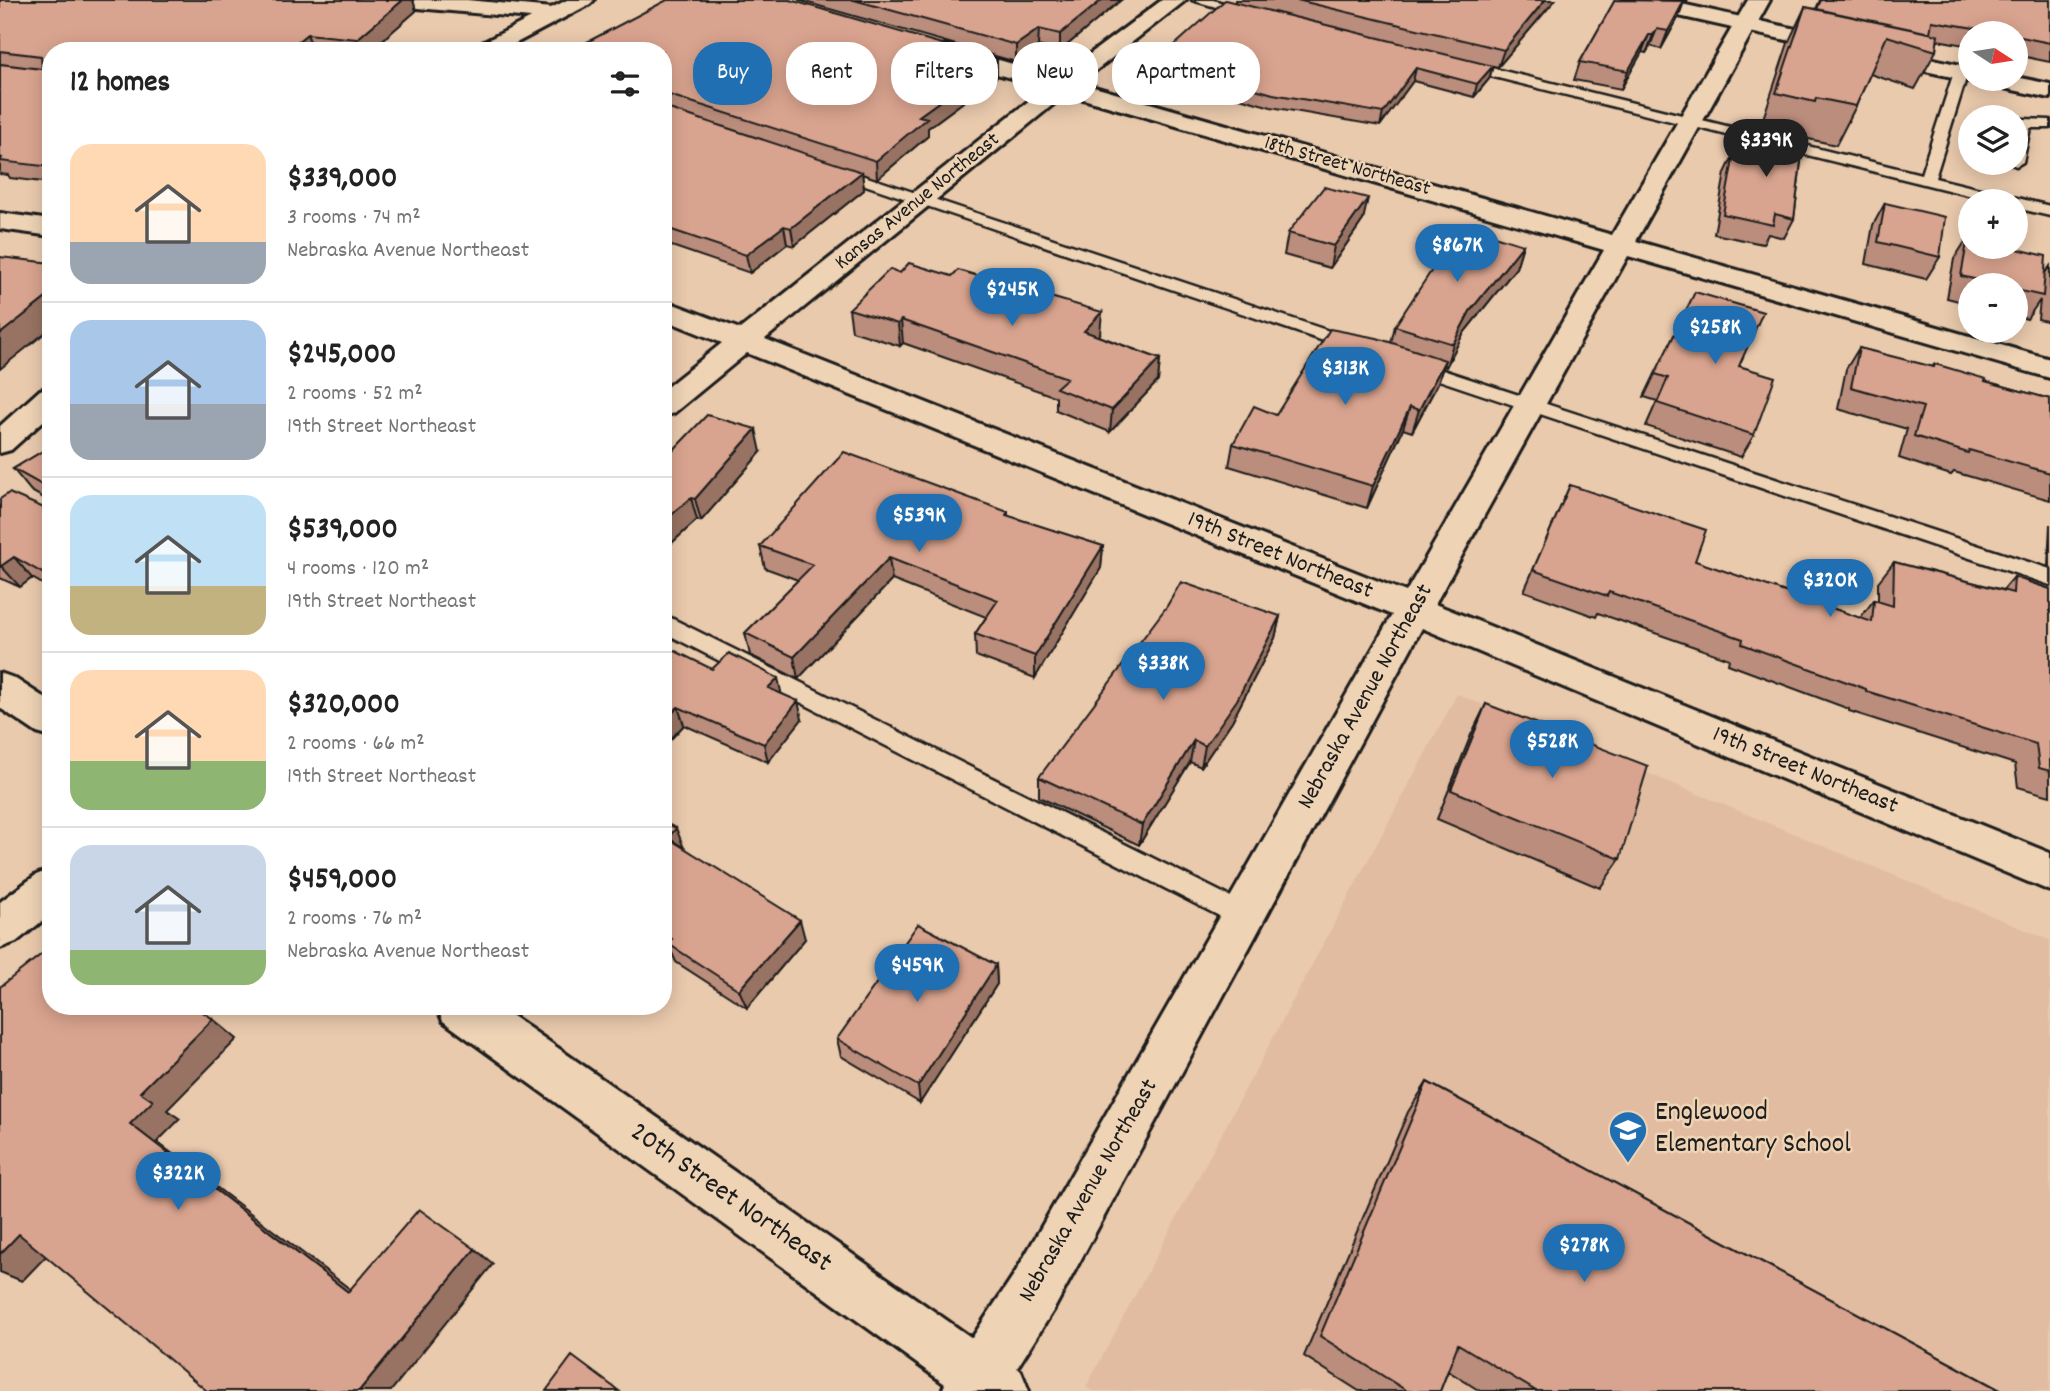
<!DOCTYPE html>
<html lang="en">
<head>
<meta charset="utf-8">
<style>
  :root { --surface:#fff; --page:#f6f6f6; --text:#222; --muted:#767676; --line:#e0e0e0; --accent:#1f6fb2 }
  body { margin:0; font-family:Dekko,sans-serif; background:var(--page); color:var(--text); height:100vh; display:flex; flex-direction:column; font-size:26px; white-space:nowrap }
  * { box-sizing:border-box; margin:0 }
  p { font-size:23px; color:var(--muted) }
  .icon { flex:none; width:38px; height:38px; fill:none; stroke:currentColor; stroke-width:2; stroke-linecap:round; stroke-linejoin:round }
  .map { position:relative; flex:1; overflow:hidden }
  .sheet { position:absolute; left:42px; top:42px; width:630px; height:973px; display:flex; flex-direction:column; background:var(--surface); border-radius:28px; box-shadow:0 4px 18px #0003 }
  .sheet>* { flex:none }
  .hud { position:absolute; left:693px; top:42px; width:665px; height:63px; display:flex; gap:14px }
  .needle { width:46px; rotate:102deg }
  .controls { position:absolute; left:1958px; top:21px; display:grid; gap:14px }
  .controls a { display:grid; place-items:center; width:70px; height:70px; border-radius:50%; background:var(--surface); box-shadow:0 4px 18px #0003; font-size:35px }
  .price { position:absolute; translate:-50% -60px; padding:0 16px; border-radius:24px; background:var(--accent); color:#fff; font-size:23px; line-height:46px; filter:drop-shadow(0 2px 4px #0008) }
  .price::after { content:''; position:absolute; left:50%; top:42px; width:21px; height:16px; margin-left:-10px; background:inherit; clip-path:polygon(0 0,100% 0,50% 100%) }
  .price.active { background:#222; color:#fff }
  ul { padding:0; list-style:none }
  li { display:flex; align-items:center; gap:21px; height:175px; padding:0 28px }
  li+li { border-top:2px solid var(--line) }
  li span { display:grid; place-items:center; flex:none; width:196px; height:140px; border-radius:21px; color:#555 }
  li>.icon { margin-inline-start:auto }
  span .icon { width:84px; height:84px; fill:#fffc; stroke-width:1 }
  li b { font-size:30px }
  h2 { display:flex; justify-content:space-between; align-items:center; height:84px; padding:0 28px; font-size:30px }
  .tag { padding:0 24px; border-radius:28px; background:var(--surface); box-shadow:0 4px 18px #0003; font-size:24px; line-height:63px }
  .tag.active { background:var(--accent); color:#fff }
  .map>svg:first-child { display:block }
  .built { fill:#e1bca1 }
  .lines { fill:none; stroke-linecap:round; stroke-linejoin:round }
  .lane-casing { stroke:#1c1c1c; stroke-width:5 }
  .street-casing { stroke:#1c1c1c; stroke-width:6 }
  .secondary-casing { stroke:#1c1c1c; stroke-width:6 }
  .lane { fill:#eed3b5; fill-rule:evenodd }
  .street { fill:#eed3b5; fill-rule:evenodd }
  .secondary { fill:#eed3b5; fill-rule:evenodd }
  .wall { fill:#bb8d7b; stroke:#1c1c1c; stroke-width:2 }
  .shaded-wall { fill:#987364; stroke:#1c1c1c; stroke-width:2 }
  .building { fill:#d9a48f; stroke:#1c1c1c; stroke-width:2 }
  .labels { text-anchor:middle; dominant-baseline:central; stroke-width:5; stroke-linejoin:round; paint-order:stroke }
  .far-street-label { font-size:21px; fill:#1c1c1c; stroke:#eed3b5 }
  .street-label { font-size:24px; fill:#1c1c1c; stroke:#eed3b5 }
  .near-poi-label { font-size:28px; fill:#1c1c1c; stroke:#eed3b5; text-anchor:start }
  .near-street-label { font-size:28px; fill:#1c1c1c; stroke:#eed3b5 }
</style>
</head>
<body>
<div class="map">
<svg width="2050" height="1391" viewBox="0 0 2050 1391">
  <rect width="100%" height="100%" fill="#eacaad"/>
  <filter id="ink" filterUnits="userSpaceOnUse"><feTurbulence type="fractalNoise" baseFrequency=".0143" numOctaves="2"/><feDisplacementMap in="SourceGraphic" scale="14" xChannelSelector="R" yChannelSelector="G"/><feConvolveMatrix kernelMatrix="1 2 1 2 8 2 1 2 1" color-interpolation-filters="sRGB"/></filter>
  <g filter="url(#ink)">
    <!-- built -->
    <path class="built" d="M 1457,694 L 2050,940 L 2050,1391 L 1092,1391 L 1086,1387 Z"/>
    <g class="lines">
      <!-- lane casing -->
      <g class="lane-casing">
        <path id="lane" d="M 1192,0 L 1213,0 L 1256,13 L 1250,17 Z
          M 1463,61 L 1921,174 L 1954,72 L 1956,69 L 1966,69 L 1968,72 L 1935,178 L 2050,206 L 2050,216 L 2016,208 L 2016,201 L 1992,201 L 1458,68 L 1458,62 Z
          M 2024,119 L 2050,120 L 2050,128 L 2030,128 L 2023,162 L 2016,166 L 2009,163 L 2016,163 L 2016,127 L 2019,120 Z
          M 835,166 L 1359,341 L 1362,345 L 1353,350 L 1347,349 L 830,173 L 828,170 Z
          M 1412,360 L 2050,569 L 2050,585 L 1406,369 L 1403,365 Z
          M 663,614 L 1253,908 L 1257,916 L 1253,924 L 1244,928 L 1235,924 L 663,632 Z"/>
      </g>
      <!-- street casing -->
      <g class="street-casing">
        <path id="street" d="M 384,0 L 467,0 L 553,8 L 561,9 L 564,14 L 561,19 L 553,20 L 395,6 L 388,4 Z
          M 1162,0 L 1186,0 L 1080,83 L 1612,235 L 1748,0 L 1770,0 L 1636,241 L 2050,359 L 2050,378 L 1628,256 L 1435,604 L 2050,853 L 2050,891 L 1422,628 L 1053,1311 L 1017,1368 L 1021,1371 L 1029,1391 L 942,1391 L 945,1384 L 443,1021 L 436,1006 L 498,1006 L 972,1338 L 1015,1273 L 1392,615 L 747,353 L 674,413 L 663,416 L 663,390 L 722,343 L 663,319 L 663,300 L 740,329 L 1045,88 L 938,57 L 935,52 L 938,47 L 946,45 L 1059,77 ZM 1066,94 L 1604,250 L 1406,592 L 765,339 Z
          M 0,213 L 51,220 L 51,236 L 0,229 Z
          M 0,673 L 14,678 L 51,702 L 51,737 L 37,733 L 0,708 Z
          M 51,869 L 51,914 L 16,942 L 0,948 L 0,902 L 36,875 Z"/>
      </g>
      <!-- secondary casing -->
      <g class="secondary-casing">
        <path id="secondary" d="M 567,0 L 594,0 L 590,4 L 501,51 L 473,51 L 476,46 Z
          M 1623,0 L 1663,0 L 1970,67 L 1970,79 L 1978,79 L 1970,81 L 1634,6 L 1627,4 Z
          M 2016,77 L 2050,84 L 2050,98 L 1985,84 L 1981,79 Z
          M 51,387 L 51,414 L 11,450 L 0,453 L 0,426 L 40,390 Z"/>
      </g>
      <!-- lane -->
      <use href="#lane" class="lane"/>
      <!-- street -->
      <use href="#street" class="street"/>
      <!-- secondary -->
      <use href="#secondary" class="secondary"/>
    </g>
    <!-- wall -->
    <path class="wall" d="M 0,0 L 413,0 L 416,11 L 370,51 L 51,51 L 51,183 L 10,178 L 8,175 L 0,174 Z
      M 798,0 L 1121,0 L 1060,51 L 1038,46 L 1016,62 Z
      M 1235,0 L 1555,0 L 1498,67 L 1493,66 L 1489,79 L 1474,97 L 1413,81 L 1380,126 L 1271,107 L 1156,74 L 1157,61 L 1235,3 Z
      M 1615,0 L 1688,0 L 1687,2 L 1684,2 L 1678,18 L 1661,49 L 1650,46 L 1646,53 L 1642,52 L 1621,89 L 1574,80 L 1580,62 Z
      M 1820,0 L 2050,0 L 2050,62 L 2016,55 L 2016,33 L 1970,33 L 1970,46 L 1937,40 L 1936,51 L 1915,89 L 1870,74 L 1856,106 L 1836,145 L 1804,138 L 1794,219 L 1784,238 L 1768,234 L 1763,244 L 1714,234 L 1725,173 L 1734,154 L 1750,158 L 1760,132 L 1759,131 L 1788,43 L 1805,7 L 1816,9 Z
      M 663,51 L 997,60 L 997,77 L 928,128 L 928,136 L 877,179 L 862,174 L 864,190 L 794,246 L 787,244 L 750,273 L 663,243 Z
      M 1885,203 L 1940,257 L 1926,279 L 1866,264 L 1873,225 Z
      M 1363,220 L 1330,268 L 1284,255 L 1288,233 Z
      M 1968,237 L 2045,273 L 2050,266 L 2050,322 L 2038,319 L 2040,300 L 2027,319 L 2016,316 L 2016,285 L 1970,285 L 1970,304 L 1947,298 L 1954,259 Z
      M 1523,245 L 1516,268 L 1463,334 L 1446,367 L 1443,366 L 1438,383 L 1412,432 L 1403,429 L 1367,508 L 1229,466 L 1233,444 L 1276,415 L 1391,343 L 1395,326 Z
      M 849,309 L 1100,334 L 1099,336 L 1160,359 L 1158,381 L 1110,432 L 1056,410 L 1056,397 L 903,343 L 900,346 L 852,331 Z
      M 1859,348 L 1932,367 L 1935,364 L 1985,381 L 2050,399 L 2050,500 L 1954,472 L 1951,475 L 1899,458 L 1907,429 L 1838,409 L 1846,369 Z
      M 1739,366 L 1754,435 L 1741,457 L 1646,426 L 1657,401 L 1644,397 L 1655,374 Z
      M 51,446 L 51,502 L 31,491 L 13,469 Z
      M 761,452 L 701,521 L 697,520 L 663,551 L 663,461 Z
      M 1570,485 L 1695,561 L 1860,618 L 1874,600 L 1878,601 L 1878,582 L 1894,562 L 2003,590 L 2014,577 L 2050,589 L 2050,796 L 2018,787 L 2015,764 L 1849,711 L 1849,709 L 1728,664 L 1729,659 L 1598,613 L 1596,617 L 1524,591 Z
      M 0,499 L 51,511 L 51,589 L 32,578 L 20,587 L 0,578 Z
      M 1008,512 L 1008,516 L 1103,546 L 1101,568 L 1035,678 L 976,656 L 975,634 L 986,617 L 892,580 L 798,679 L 750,655 L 745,633 L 798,580 L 765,568 L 760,546 Z
      M 2050,524 L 2050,566 L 2048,566 Z
      M 1280,616 L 1275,638 L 1232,721 L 1201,767 L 1190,762 L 1139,845 L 1039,797 L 1039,777 Z
      M 663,658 L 712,669 L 782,694 L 802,719 L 768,762 L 684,725 L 669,741 L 663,738 Z
      M 1486,704 L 1620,859 L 1600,888 L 1437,819 L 1471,735 Z
      M 663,822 L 683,847 L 805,939 L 747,1008 L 676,962 L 672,953 L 663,949 Z
      M 996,965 L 997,984 L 920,1103 L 841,1056 L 837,1039 Z
      M 1427,1082 L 2002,1391 L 1480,1391 L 1448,1371 L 1440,1391 L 1359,1391 L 1304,1356 L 1408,1112 Z"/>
    <!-- shaded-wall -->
    <path class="shaded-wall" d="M 403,0 L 413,0 L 416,11 L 370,51 L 362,51 L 357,39 Z
      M 1102,0 L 1121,0 L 1060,51 L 1060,34 Z
      M 1545,0 L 1555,0 L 1498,67 L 1504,50 Z
      M 1684,1 L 1678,18 L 1661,49 L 1668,31 Z
      M 1039,29 L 1038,46 L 1016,62 L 1016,45 Z
      M 1657,29 L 1650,46 L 1646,53 L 1653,35 Z
      M 307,34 L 314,51 L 286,51 Z
      M 1649,35 L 1642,52 L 1621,89 L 1628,71 Z
      M 997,60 L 997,77 L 928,128 L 928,136 L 877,179 L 876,161 L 919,116 Z
      M 1493,66 L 1489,79 L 1474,97 L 1477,84 Z
      M 1416,68 L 1413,81 L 1380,126 L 1383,113 Z
      M 862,172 L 864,190 L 794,246 L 791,228 Z
      M 1368,198 L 1363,220 L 1330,268 L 1334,246 Z
      M 784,226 L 787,244 L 750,273 L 746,255 Z
      M 1523,245 L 1516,268 L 1463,334 L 1446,367 L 1453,344 L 1470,311 Z
      M 51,294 L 51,328 L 0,369 L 0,334 Z
      M 1102,312 L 1100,334 L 1083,353 L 1084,331 Z
      M 901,320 L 903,343 L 900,346 L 898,324 Z
      M 1160,359 L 1158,381 L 1110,432 L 1112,410 Z
      M 1445,360 L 1438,383 L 1412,432 L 1419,410 Z
      M 1410,407 L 1403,429 L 1367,508 L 1373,486 Z
      M 756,429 L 761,452 L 701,521 L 695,499 Z
      M 691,498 L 697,520 L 663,551 L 663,522 Z
      M 1103,546 L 1101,568 L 1035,678 L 1035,656 Z
      M 14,557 L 32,578 L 20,587 L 1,566 Z
      M 889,558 L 892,580 L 798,679 L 794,657 Z
      M 1280,616 L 1275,638 L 1232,721 L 1201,767 L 1205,746 Z
      M 778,678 L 782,696 L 768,688 Z
      M 798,701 L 802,719 L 768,762 L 764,744 Z
      M 678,707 L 684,725 L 669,741 L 663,722 Z
      M 1194,740 L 1190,762 L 1139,845 L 1142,825 Z
      M 676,828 L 684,848 L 668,838 Z
      M 800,920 L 805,939 L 747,1008 L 739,990 Z
      M 996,965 L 997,984 L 920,1103 L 918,1086 Z
      M 213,1019 L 237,1039 L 167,1110 L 180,1119 L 157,1142 L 371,1305 L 348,1292 L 130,1124 L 140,1092 Z
      M 19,1234 L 52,1250 L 22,1281 L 0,1272 L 0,1254 Z
      M 475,1249 L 493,1264 L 391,1391 L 359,1391 Z"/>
    <!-- building -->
    <path class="building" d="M 0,0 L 403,0 L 357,39 L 307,34 L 286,51 L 51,51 L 51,167 L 0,161 L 2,158 L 0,157 L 0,64 L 42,69 L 41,56 L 0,51 Z
      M 667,0 L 790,0 L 997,60 L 919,116 L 927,118 L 876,161 L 663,93 L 663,51 L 570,51 Z
      M 854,0 L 1102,0 L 1060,34 L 1039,29 L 1016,45 Z
      M 1225,0 L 1493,66 L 1477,84 L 1416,68 L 1383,113 L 1273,94 L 1157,61 Z
      M 1297,0 L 1545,0 L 1504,50 Z
      M 1615,0 L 1684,1 L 1668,31 L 1657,29 L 1653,35 L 1649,35 L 1628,71 L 1580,62 Z
      M 1821,0 L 2050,0 L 2050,43 L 2016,36 L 2016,33 L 2004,33 L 1932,21 L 1930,33 L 1817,9 Z
      M 1805,7 L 1938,35 L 1936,51 L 1887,36 L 1856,106 L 1816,98 L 1815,102 L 1776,93 Z
      M 663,107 L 862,172 L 791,228 L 784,226 L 746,255 L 663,227 Z
      M 1763,126 L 1804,136 L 1794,219 L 1775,214 L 1773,225 L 1723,214 L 1734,154 L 1752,159 Z
      M 1324,187 L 1368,198 L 1334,246 L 1288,233 Z
      M 1885,203 L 1945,217 L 1940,257 L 1878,242 Z
      M 1465,227 L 1523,245 L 1470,311 L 1453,344 L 1395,326 L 1443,253 Z
      M 1968,237 L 1970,237 L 1970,247 L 2009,247 L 2046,256 L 2043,296 L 2016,290 L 2016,285 L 1999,285 L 1961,276 Z
      M 0,257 L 51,263 L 51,294 L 0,334 Z
      M 909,263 L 952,276 L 958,270 L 1102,312 L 1084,331 L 1160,359 L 1112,410 L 1056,388 L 1067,378 L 901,320 L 898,324 L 849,309 L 890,269 L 900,273 Z
      M 1695,292 L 1763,312 L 1739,366 L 1775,377 L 1754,435 L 1657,403 L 1668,378 L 1655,374 Z
      M 1330,329 L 1377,338 L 1445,360 L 1419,410 L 1410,407 L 1373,486 L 1233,444 L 1254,406 L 1276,415 Z
      M 1859,348 L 1934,367 L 1935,364 L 1986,379 L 1985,381 L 2050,399 L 2050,473 L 1969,450 L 1968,453 L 1914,436 L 1923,407 L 1851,387 Z
      M 707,415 L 756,429 L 695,499 L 691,498 L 663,522 L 663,461 Z
      M 51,446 L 51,490 L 13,469 Z
      M 844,452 L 1008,512 L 1006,515 L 1103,546 L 1035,656 L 975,634 L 998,600 L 889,558 L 794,657 L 745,633 L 813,565 L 760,546 Z
      M 1570,485 L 1706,530 L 1695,561 L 1872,622 L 1874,600 L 1893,606 L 1894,562 L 2013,593 L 2014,577 L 2050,589 L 2050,771 L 2039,768 L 2036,744 L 1866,691 L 1866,689 L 1742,644 L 1743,639 L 1609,592 L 1607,596 L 1533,570 Z
      M 9,493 L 51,511 L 51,578 L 14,557 L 1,566 L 0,565 L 0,499 Z
      M 1181,582 L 1280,616 L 1237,700 L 1205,746 L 1194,740 L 1142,825 L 1039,777 L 1167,606 Z
      M 671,649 L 712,669 L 729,653 L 778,678 L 768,688 L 798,701 L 764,744 L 678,707 L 663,722 L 663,658 Z
      M 1486,704 L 1648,766 L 1620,859 L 1451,790 Z
      M 663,822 L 676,828 L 668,838 L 800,920 L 739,990 L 667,943 L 672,939 L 663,934 Z
      M 918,924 L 996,965 L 918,1086 L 837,1039 Z
      M 48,949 L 51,951 L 51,1006 L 116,1006 L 118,1009 L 121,1006 L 194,1006 L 213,1019 L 140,1092 L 153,1101 L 130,1124 L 348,1292 L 419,1209 L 475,1249 L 359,1391 L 207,1391 L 19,1234 L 0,1254 L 0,987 Z
      M 1427,1082 L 2002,1391 L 1536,1391 L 1458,1344 L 1440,1391 L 1407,1391 L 1320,1336 Z
      M 572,1356 L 619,1391 L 546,1391 Z"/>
  </g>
  <!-- icons -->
  <defs>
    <g id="school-pin" transform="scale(2.0125)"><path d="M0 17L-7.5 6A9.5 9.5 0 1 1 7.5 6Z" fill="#1f6fb2" stroke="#eed3b5"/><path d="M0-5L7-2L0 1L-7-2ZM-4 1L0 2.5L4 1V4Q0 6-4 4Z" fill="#fff"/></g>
  </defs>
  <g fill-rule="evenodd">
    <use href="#school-pin" x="1628" y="1130"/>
  </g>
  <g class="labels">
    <!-- far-street labels -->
    <g class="far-street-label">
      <text transform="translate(1347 167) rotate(16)">18th Street Northeast</text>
      <text transform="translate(918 202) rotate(-39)">Kansas Avenue Northeast</text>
    </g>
    <!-- street labels -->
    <g class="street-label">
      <text transform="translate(1280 556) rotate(22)">19th Street Northeast</text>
      <text transform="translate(1366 697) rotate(-61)">Nebraska Avenue Northeast</text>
      <text transform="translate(1805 771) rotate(22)">19th Street Northeast</text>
      <text transform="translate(1089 1191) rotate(-60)">Nebraska Avenue Northeast</text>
    </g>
    <!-- near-poi labels -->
    <g class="near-poi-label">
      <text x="1655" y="1114">Englewood<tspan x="1655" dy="32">Elementary School</tspan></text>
    </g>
    <!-- near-street labels -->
    <g class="near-street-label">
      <text transform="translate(730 1199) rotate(35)">20th Street Northeast</text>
    </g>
  </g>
</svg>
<div class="controls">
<a><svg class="needle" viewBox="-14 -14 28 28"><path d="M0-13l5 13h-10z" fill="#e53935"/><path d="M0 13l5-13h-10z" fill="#767676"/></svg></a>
<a><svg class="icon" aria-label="layers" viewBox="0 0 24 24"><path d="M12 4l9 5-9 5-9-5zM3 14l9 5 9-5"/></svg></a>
<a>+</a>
<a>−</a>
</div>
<b class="price active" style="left:1766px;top:179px">$339K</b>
<b class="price" style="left:1457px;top:284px">$867K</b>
<b class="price" style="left:1012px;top:328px">$245K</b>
<b class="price" style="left:1715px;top:366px">$258K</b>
<b class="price" style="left:1345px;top:407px">$313K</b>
<b class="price" style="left:919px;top:554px">$539K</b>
<b class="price" style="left:1830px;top:619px">$320K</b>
<b class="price" style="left:1163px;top:702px">$338K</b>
<b class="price" style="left:1552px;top:780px">$528K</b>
<b class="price" style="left:917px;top:1004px">$459K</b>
<b class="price" style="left:178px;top:1212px">$322K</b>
<b class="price" style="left:1584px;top:1284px">$278K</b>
<div class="hud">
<a class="tag active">Buy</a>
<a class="tag">Rent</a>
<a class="tag">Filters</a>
<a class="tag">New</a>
<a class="tag">Apartment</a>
</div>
<section class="sheet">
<h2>12 homes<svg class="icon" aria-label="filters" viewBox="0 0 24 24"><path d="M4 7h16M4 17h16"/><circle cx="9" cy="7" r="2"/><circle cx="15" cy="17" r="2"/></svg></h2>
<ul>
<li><span style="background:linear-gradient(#ffd9b3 70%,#9aa5b1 0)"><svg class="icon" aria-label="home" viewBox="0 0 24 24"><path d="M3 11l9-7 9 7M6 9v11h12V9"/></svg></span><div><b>$339,000</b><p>3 rooms · 74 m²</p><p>Nebraska Avenue Northeast</p></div></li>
<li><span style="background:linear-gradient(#a9c7e8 60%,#9aa5b1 0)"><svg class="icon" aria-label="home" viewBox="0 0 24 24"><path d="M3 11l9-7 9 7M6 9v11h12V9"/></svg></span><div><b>$245,000</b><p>2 rooms · 52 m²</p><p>19th Street Northeast</p></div></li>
<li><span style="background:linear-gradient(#bfe0f5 65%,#c2b280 0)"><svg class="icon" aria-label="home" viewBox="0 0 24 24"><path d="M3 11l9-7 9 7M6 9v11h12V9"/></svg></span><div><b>$539,000</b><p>4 rooms · 120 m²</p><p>19th Street Northeast</p></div></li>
<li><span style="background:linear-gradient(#ffd9b3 65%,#8fb573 0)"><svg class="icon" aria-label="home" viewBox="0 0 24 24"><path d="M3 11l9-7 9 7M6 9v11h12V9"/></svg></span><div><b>$320,000</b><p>2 rooms · 66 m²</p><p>19th Street Northeast</p></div></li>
<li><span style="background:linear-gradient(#c9d6e8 75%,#8fb573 0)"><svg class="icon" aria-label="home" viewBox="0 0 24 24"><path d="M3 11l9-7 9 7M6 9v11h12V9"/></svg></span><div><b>$459,000</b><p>2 rooms · 76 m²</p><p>Nebraska Avenue Northeast</p></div></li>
</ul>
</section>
</div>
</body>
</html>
